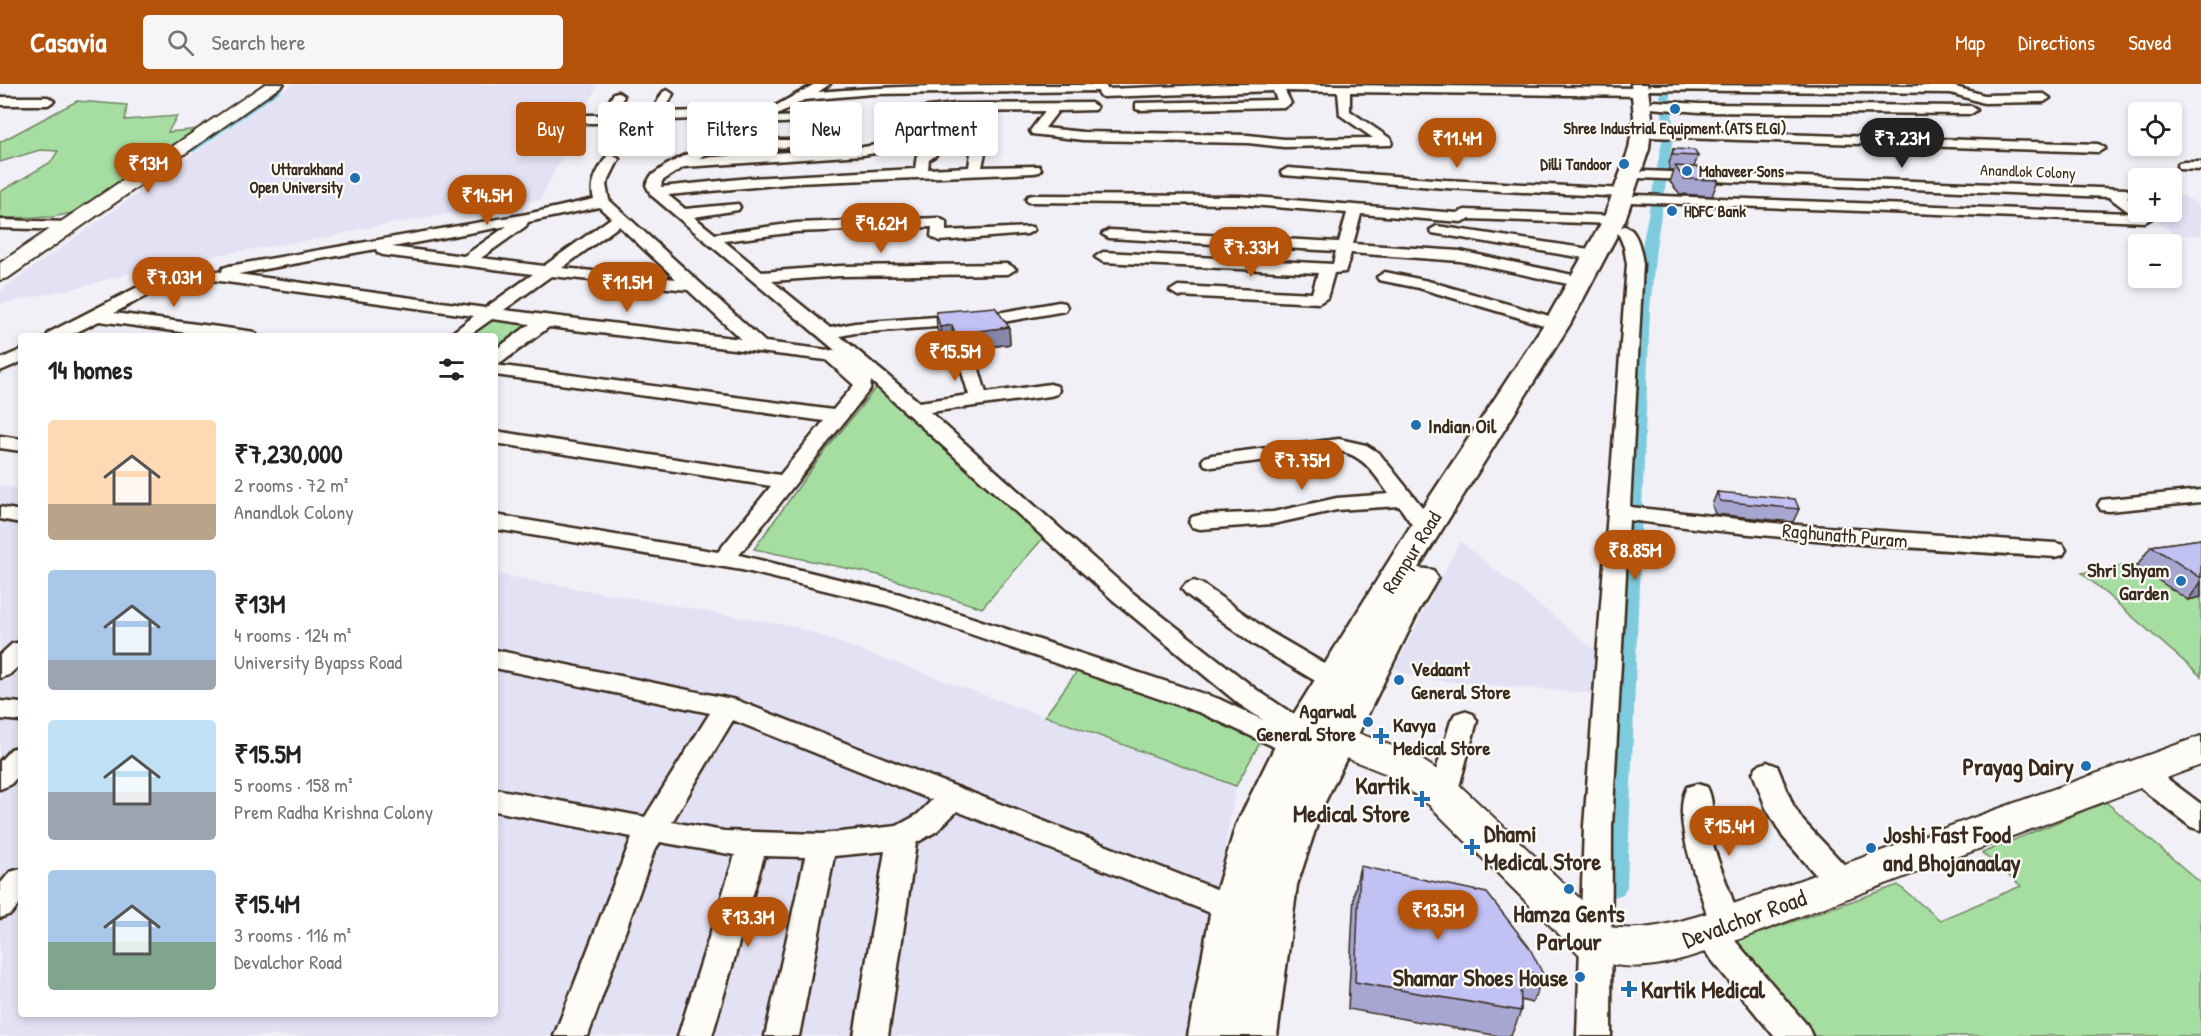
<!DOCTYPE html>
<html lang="en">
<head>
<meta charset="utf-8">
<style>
  :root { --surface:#fff; --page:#f6f6f6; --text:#222; --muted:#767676; --accent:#b45309 }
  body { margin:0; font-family:"Patrick Hand",sans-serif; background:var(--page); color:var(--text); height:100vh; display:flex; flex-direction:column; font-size:22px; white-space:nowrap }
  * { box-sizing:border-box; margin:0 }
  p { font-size:20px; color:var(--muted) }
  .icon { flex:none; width:33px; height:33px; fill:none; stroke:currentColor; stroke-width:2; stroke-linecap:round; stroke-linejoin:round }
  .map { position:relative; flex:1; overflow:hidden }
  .panel { position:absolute; left:18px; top:249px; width:480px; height:684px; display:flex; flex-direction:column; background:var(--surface); border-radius:6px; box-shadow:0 3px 9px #0003 }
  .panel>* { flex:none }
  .top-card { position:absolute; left:516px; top:18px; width:570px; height:54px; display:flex; gap:12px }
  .tools { position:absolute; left:2128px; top:18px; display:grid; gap:12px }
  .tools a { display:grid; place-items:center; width:54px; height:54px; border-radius:6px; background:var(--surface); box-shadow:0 3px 9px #0003; font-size:30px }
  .price { position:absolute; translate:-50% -51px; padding:0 14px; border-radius:21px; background:var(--accent); color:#fff; font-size:20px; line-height:39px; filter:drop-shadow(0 2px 3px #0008) }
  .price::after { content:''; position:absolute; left:50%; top:36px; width:18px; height:14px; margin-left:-9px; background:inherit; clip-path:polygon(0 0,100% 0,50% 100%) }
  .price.current { background:#222; color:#fff }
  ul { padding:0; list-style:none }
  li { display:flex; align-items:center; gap:18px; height:150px; padding:0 30px }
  li span { display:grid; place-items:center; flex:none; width:168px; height:120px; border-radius:6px; color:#555 }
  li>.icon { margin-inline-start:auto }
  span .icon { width:72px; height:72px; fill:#fffc; stroke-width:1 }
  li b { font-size:26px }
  h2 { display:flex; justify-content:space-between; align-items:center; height:72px; padding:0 30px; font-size:26px }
  .chip { padding:0 21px; border-radius:6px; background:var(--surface); box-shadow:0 3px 9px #0003; font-size:21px; line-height:54px }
  .chip.current { background:var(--accent); color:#fff }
  header { display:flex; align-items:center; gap:36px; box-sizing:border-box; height:84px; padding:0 30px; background:var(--accent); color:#fff }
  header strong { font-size:28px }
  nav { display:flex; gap:33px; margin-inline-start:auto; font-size:21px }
  .search { width:420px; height:54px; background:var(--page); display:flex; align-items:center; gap:15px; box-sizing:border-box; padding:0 21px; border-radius:6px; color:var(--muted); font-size:22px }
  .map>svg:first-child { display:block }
  .built { fill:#e3e2f5 }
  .green { fill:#a6dea2; stroke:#708460; stroke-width:1.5 }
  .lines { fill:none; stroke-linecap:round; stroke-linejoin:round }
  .canal { fill:#7fcbde; fill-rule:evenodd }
  .street-casing { stroke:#3b2a1e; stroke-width:5 }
  .secondary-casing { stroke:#3b2a1e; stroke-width:4 }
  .primary-casing { stroke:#3b2a1e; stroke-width:5 }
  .street { fill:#fdfcf7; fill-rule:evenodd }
  .secondary { fill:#fdfcf7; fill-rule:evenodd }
  .primary { fill:#fdfcf7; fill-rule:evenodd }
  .wall { fill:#a6a6d1; stroke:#3b2a1e; stroke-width:1.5 }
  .shaded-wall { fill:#8787aa; stroke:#3b2a1e; stroke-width:1.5 }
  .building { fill:#c1c1f3; stroke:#3b2a1e; stroke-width:1.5 }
  .poi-dot { fill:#1f6fb2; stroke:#fdfcf7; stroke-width:2 }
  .labels { text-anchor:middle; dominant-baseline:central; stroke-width:4.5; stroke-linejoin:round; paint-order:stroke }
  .far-poi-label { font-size:16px; font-weight:bold; fill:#3b2a1e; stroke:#fdfcf7; text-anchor:end }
  .far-street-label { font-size:16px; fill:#3b2a1e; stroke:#fdfcf7 }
  .poi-label { font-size:20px; font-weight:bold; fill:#3b2a1e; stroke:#fdfcf7; text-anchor:start }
  .street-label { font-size:20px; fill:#3b2a1e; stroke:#fdfcf7 }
  .near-poi-label { font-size:24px; font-weight:bold; fill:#3b2a1e; stroke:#fdfcf7; text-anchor:end }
  .near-street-label { font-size:24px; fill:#3b2a1e; stroke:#fdfcf7 }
</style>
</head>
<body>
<header>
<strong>Casavia</strong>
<div class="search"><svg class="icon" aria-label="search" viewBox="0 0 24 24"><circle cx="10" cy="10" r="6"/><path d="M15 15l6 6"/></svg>Search here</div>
<nav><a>Map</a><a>Directions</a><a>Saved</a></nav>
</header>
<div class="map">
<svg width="2201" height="952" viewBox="0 0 2201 952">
  <rect width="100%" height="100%" fill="#f1f0f6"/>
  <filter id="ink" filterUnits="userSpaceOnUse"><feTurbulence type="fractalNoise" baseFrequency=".0167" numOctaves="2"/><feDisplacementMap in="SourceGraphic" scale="12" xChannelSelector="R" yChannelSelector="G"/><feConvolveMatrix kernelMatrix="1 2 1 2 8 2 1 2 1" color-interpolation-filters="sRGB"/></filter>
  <g filter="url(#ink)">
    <!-- built -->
    <path class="built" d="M 292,0 L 598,0 L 541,115 L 361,145 L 330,153 L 168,179 L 80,203 L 0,220 L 0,207 Z
      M 2172,112 L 2184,112 L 2201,122 L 2201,151 L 2176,151 L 2144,128 L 2172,128 Z
      M 0,402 L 21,405 L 21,930 L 495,930 L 495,490 L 796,543 L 1236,702 L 1191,952 L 0,952 Z
      M 1460,457 L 1604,573 L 1598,610 L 1428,596 L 1394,585 Z"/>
    <!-- green -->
    <path class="green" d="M 77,17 L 127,21 L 125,36 L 177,32 L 168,48 L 200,45 L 77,128 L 53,133 L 0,134 L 0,108 L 51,78 L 58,67 L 40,66 L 0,78 L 0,58 Z
      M 493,233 L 536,238 L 495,270 L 495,252 L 467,252 Z
      M 878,301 L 1045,452 L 982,524 L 879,491 L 754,465 L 815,380 Z
      M 2133,479 L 2188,515 L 2201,513 L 2201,592 L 2082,489 Z
      M 1078,586 L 1263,653 L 1236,702 L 1045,632 Z
      M 2106,718 L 2201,799 L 2201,952 L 1811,952 L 1734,858 L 1898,801 L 1940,836 L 2021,802 L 1982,769 Z"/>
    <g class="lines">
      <!-- canal -->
      <path class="canal" d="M 1659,0 L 1669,0 L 1674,47 L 1656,163 L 1650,226 L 1627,802 L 1623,810 L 1614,813 L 1605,810 L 1601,802 L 1636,226 L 1642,163 L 1664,47 Z
        M 277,2 L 282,5 L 281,7 L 194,68 L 186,68 L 186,64 Z"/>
      <!-- street casing -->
      <g class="street-casing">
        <path id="street" d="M 815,0 L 830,0 L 818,8 C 912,0 1007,1 1102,1 L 1106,2 L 1107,5 L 1234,0 L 1641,4 L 1647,8 L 1641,12 L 1350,8 L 1350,27 L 1391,55 L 1392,58 L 1391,61 L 1284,63 L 1248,59 L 1083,56 L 1032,50 L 1030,47 L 1045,27 L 955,28 L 887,36 L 881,32 L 887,28 L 955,20 L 1091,19 L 1097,23 L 1095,26 L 1058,27 L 1045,44 L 1083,48 L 1248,51 L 1284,55 L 1373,54 L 1340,31 L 1338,8 L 1285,7 L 1291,19 L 1285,23 L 1140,26 L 1136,25 L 1136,19 L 1277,16 L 1273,7 L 1103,13 L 1099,11 L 1098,7 L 872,10 L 804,16 L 774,33 L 803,32 L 805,35 L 803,38 L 760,40 L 735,55 L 773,52 L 779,56 L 807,56 L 808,59 L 807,62 L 774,64 L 768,60 L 721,62 L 699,74 L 863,63 L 915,55 L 921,59 L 920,62 L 863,71 L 684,83 L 662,97 L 661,103 L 750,94 L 915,85 L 917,71 L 929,67 L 936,71 L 929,76 L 928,85 L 969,83 L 971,69 L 978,56 L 983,55 L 989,59 L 985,69 L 982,83 L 1039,82 L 1041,85 L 1039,88 L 1034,89 L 797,99 L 668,111 L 685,125 L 738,120 L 740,123 L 738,126 L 694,133 L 715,150 L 796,139 L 939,134 L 946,138 L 946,147 L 1032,143 L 1034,146 L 1027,150 L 939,157 L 931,152 L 932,143 L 796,148 L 724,157 L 762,188 L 840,182 L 1008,180 L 1016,185 L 1008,190 L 840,192 L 772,197 L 830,244 L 855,239 L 1003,228 L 1059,218 L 1065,219 L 1067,223 L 1065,227 L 1003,238 L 855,249 L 840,252 L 919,318 L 969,311 L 957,272 L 960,268 L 972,268 L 975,272 L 986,309 L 1050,300 L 1057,302 L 1059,306 L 1057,310 L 1050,312 L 930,328 L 1129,506 L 1257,606 L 1290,628 L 1313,637 L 1317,644 L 1313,651 L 1304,654 L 1295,651 L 1303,655 L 1307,662 L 1303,669 L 1294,672 L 1201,629 L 886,521 L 742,486 L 495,445 L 495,431 L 718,468 L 771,402 L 495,359 L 495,347 L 780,391 L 824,337 L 495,291 L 495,281 L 833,326 L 854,301 L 826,276 L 549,243 L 501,279 L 495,280 L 495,266 L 530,240 L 492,235 L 468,252 L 448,252 L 474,232 L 183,192 L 114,229 L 248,247 L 254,248 L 257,252 L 210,252 L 99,237 L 69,252 L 47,252 L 50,248 L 175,184 L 181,182 L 222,188 L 223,184 L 229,182 L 527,130 L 594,115 C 589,99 598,86 607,72 L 612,71 L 619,75 L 606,101 L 609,116 L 765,258 L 836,267 L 651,111 L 646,101 L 651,92 L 665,82 L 757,32 L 606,39 L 584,39 L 578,35 L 584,31 L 602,31 L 614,9 L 618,8 L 624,12 L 615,30 L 651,29 L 663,8 L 667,6 L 673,10 L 664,28 L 770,25 ZM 599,123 L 611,134 L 544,182 L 481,174 L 526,142 L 528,138 ZM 507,142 L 464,172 L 392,163 ZM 619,142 L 676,195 L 562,184 ZM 376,165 L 378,169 L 383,171 L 533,190 L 485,224 L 238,190 ZM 551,192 L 688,206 L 741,255 L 504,226 ZM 871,297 L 1113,516 L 1239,620 L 1263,636 L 1219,615 L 900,510 L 739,471 L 870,305 Z
          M 1651,1 L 1952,2 L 1984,11 L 2044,10 L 2050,14 L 2044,18 L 1984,19 L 1951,9 L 1647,6 L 1645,4 Z
          M 0,13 L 48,13 L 54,17 L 48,21 L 0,21 Z
          M 1654,17 L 1699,20 L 1971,22 L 1977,26 L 1971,30 L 1699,28 L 1650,24 L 1648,21 Z
          M 1653,46 L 2098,60 L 2105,64 L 2098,68 L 1649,53 L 1647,50 Z
          M 2184,78 L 2201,78 L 2201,86 L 2179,85 L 2177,82 L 2179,79 Z
          M 1288,84 L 1445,96 L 1625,105 L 1632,109 L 1625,113 L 1445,104 L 1283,91 L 1281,88 Z
          M 1644,87 L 2126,105 L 2133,109 L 2127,113 L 2139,122 L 2139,128 L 2146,128 L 2152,134 L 2145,138 L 1631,118 L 1629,115 L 1636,111 L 2130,129 L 2109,113 L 1639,94 L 1637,91 Z
          M 1033,111 L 1239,112 L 1457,129 L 1465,126 L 1614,132 L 1621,136 L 1614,140 L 1469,135 L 1461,138 L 1361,130 L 1353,160 L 1460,167 L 1582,193 L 1590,198 L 1582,203 L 1460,177 L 1351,169 L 1345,188 L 1334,189 L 1327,214 L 1319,219 L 1178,212 L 1170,207 L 1178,202 L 1312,209 L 1318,189 L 1103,178 L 1095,173 L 1103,168 L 1333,180 L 1336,167 L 1109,154 L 1102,150 L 1109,146 L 1339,158 L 1347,129 L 1239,120 L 1028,118 L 1026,115 L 1028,112 Z
          M 0,136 L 68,138 L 75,142 L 68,146 L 0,144 Z
          M 1437,142 L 1596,166 L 1604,171 L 1596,176 L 1432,149 L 1430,146 Z
          M 1624,142 C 1638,145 1641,168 1643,180 L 1630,423 L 1783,440 L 2055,459 L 2063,461 L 2066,466 L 2063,471 L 2055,473 C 1913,464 1770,455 1629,436 L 1612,742 L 1611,952 L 1577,952 L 1584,742 L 1627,180 L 1624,163 L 1617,146 Z
          M 1385,188 L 1428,197 L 1563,236 L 1566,240 L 1563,244 L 1557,245 L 1419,204 L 1379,196 L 1377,193 Z
          M 21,266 L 21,278 L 0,287 L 0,275 Z
          M 0,352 L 21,355 L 21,367 L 0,364 Z
          M 1339,355 L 1366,361 L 1379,369 L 1434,438 L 1437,443 L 1434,448 C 1415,452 1409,435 1399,422 L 1337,426 L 1273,440 L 1200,445 L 1192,443 L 1189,438 L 1192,433 L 1200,431 L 1273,428 L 1337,414 L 1389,410 C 1374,390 1365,372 1339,367 L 1212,383 L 1205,381 L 1202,377 L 1205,373 L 1212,371 Z
          M 2201,406 L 2201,418 L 2109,427 L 2101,426 L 2098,421 L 2101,416 L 2109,415 Z
          M 0,423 L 21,427 L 21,439 L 0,435 Z
          M 1194,497 L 1202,500 L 1270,548 L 1342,590 L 1346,596 L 1342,602 L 1333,605 L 1324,602 L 1253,560 L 1186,510 L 1182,505 L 1186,500 Z
          M 21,558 L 21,580 L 9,591 L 0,594 L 0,571 L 12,560 Z
          M 495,566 L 736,616 L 1244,816 L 1248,825 L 1244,834 L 1233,838 L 957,727 L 937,747 L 916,759 L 888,952 L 854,952 L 885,767 L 834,772 L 799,952 L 765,952 L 805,773 L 764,772 L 712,952 L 678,952 L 735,771 L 660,758 L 654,767 L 588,952 L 554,952 L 632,753 L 495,727 L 495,705 L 645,733 L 710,629 L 495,584 ZM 733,636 L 932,716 L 917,731 L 897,742 L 822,750 L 724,747 L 672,738 Z
          M 0,617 L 21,619 L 21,637 L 0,635 Z
          M 1464,627 L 1473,630 L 1477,637 L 1457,710 L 1453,718 L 1443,721 L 1433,718 L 1429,710 L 1451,637 L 1455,630 Z
          M 21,662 L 21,689 L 10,701 L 0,705 L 0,677 L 11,665 Z
          M 1767,678 L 1777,682 L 1793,721 L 1803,737 L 1852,789 L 1856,798 L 1852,807 L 1841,811 L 1830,807 L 1783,753 L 1766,724 L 1753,689 L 1757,682 Z
          M 2139,678 L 2149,681 L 2201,720 L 2201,746 L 2191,743 L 2129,695 L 2125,688 L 2129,681 Z
          M 1697,700 L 1707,703 C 1717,722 1709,745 1714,764 C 1722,790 1734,815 1740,841 L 1736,850 L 1731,852 L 1807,941 L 1812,952 L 1774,952 L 1697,858 L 1692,848 L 1697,838 L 1708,835 C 1700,800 1670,736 1687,703 Z
          M 21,785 L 21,818 L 11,830 L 0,834 L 0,800 L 10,788 Z"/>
      </g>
      <!-- secondary casing -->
      <g class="secondary-casing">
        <path id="secondary" d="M 265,0 L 284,0 L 8,194 L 0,196 L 0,179 Z
          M 1337,641 L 1413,670 L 1457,699 L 1610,843 C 1644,848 1675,839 1708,829 L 2201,652 L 2201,681 L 1708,867 C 1658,883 1631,890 1581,872 L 1429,721 L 1387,690 L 1324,665 L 1318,655 L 1324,645 Z"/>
      </g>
      <!-- primary casing -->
      <g class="primary-casing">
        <path id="primary" d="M 1631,0 L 1647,0 L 1652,33 L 1649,65 L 1625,136 L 1570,240 L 1418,484 L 1433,486 L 1438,494 L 1419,526 L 1323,722 L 1297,801 L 1277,952 L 1188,952 L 1211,825 L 1236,741 L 1280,652 L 1410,443 L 1544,240 L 1603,136 L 1629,65 L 1634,33 Z"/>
      </g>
      <!-- street -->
      <use href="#street" class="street"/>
      <!-- secondary -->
      <use href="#secondary" class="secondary"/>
      <!-- primary -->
      <use href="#primary" class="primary"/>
    </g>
    <!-- wall -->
    <path class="wall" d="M 1673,65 L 1698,72 L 1694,83 L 1718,96 L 1712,112 L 1680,110 L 1670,98 L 1674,86 L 1669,86 L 1669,80 Z
      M 936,228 L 1009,243 L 1010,260 L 956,268 L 953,259 L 942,260 L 937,245 Z
      M 1717,408 L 1799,425 L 1793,438 L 1715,430 L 1712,421 Z
      M 2201,455 L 2201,513 L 2188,516 L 2137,482 L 2151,462 Z
      M 1360,782 L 1544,892 L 1532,919 L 1521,916 L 1521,927 L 1511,952 L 1499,952 L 1348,925 L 1354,810 Z"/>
    <!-- shaded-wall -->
    <path class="shaded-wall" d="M 952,241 L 953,259 L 942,260 L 940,243 Z
      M 1009,243 L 1010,260 L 956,268 L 955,250 Z
      M 2201,498 L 2201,513 L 2188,516 Z"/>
    <!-- building -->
    <path class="building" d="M 1673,65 L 1694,66 L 1698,72 L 1673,71 Z
      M 1675,82 L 1708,84 L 1718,96 L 1684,95 Z
      M 995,223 L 1009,243 L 955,250 L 952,241 L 940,243 L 936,228 Z
      M 1717,408 L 1795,415 L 1799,425 L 1720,417 Z
      M 2201,455 L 2201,494 L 2151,462 Z
      M 1360,782 L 1487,809 L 1529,863 L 1544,892 L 1520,886 L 1521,927 L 1355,898 Z"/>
  </g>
  <!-- markers -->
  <g class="poi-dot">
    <circle cx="1675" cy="25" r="6"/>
    <circle cx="1624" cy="80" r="6"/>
    <circle cx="1687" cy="87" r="6"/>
    <circle cx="355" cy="94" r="6"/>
    <circle cx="1672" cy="127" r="6"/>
    <circle cx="1416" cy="341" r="6"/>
    <circle cx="2181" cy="497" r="6"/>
    <circle cx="1399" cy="596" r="6"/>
    <circle cx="1368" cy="638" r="6"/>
    <path d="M1378 643h6v6h6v6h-6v6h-6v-6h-6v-6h6z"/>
    <circle cx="2086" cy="682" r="6"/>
    <path d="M1419 706h6v6h6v6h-6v6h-6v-6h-6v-6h6z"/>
    <path d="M1469 754h6v6h6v6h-6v6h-6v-6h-6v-6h6z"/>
    <circle cx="1871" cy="764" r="6"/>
    <circle cx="1569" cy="805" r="6"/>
    <circle cx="1580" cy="893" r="6"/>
    <path d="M1626 896h6v6h6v6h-6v6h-6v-6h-6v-6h6z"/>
  </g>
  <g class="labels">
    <!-- far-poi labels -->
    <g class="far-poi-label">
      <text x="1675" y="44" text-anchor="middle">Shree Industrial Equipment (ATS ELGI)</text>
      <text x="1612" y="80">Dilli Tandoor</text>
      <text x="343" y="85">Uttarakhand<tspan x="343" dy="18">Open University</tspan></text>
      <text x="1699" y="87" text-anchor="start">Mahaveer Sons</text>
      <text x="1684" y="127" text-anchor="start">HDFC Bank</text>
    </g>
    <!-- far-street labels -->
    <g class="far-street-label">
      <text transform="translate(2028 87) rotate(2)">Anandlok Colony</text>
    </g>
    <!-- poi labels -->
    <g class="poi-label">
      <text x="1428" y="341">Indian Oil</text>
      <text x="2169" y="485" text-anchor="end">Shri Shyam<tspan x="2169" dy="23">Garden</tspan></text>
      <text x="1411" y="584">Vedaant<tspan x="1411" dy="23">General Store</tspan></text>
      <text x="1356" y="626" text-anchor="end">Agarwal<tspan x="1356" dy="23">General Store</tspan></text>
      <text x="1393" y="640">Kavya<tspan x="1393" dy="23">Medical Store</tspan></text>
    </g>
    <!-- street labels -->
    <g class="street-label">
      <text transform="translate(1845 451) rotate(5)">Raghunath Puram</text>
      <text transform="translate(1411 468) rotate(-58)">Rampur Road</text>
    </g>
    <!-- near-poi labels -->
    <g class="near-poi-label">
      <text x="2074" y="682">Prayag Dairy</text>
      <text x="1410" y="701">Kartik<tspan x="1410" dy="28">Medical Store</tspan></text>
      <text x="1484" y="749" text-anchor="start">Dhami<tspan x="1484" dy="28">Medical Store</tspan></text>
      <text x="1883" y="750" text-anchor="start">Joshi Fast Food<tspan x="1883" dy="28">and Bhojanaalay</tspan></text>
      <text x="1569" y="829" text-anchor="middle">Hamza Gents<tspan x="1569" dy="28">Parlour</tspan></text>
      <text x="1568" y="893">Shamar Shoes House</text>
      <text x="1641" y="905" text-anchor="start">Kartik Medical</text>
    </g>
    <!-- near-street labels -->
    <g class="near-street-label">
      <text transform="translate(1744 834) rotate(-20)">Devalchor Road</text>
    </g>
  </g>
</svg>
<div class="tools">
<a><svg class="icon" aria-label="locate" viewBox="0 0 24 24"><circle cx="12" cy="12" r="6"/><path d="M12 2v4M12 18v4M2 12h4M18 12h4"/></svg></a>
<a>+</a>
<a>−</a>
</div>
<b class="price" style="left:1457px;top:85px">₹11.4M</b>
<b class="price current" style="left:1902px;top:85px">₹7.23M</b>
<b class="price" style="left:148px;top:110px">₹13M</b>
<b class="price" style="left:487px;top:142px">₹14.5M</b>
<b class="price" style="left:881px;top:170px">₹9.62M</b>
<b class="price" style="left:1251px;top:194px">₹7.33M</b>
<b class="price" style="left:174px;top:224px">₹7.03M</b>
<b class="price" style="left:627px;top:229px">₹11.5M</b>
<b class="price" style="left:955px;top:298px">₹15.5M</b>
<b class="price" style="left:1302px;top:407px">₹7.75M</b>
<b class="price" style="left:1635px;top:497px">₹8.85M</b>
<b class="price" style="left:1729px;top:773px">₹15.4M</b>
<b class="price" style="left:1438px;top:857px">₹13.5M</b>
<b class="price" style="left:748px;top:864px">₹13.3M</b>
<div class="top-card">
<a class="chip current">Buy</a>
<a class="chip">Rent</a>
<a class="chip">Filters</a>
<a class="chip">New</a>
<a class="chip">Apartment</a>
</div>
<section class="panel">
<h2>14 homes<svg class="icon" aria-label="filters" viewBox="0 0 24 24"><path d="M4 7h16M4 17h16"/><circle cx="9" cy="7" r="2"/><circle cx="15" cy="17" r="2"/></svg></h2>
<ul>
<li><span style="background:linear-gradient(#ffd9b3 70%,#b9a48a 0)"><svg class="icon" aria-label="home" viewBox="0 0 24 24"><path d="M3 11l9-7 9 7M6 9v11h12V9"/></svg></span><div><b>₹7,230,000</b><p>2 rooms · 72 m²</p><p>Anandlok Colony</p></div></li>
<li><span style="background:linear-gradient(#a9c7e8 75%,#9aa5b1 0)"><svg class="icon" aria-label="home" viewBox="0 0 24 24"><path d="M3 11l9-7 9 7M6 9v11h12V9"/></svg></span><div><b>₹13M</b><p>4 rooms · 124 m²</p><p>University Byapss Road</p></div></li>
<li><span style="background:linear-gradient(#bfe0f5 60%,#9aa5b1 0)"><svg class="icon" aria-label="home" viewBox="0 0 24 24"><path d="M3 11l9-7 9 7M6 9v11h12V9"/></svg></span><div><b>₹15.5M</b><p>5 rooms · 158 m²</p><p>Prem Radha Krishna Colony</p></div></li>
<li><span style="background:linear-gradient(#a9c7e8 60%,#7fa58c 0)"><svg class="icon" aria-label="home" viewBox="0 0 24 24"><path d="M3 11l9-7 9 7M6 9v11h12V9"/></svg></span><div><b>₹15.4M</b><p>3 rooms · 116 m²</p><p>Devalchor Road</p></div></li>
</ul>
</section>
</div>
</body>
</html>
